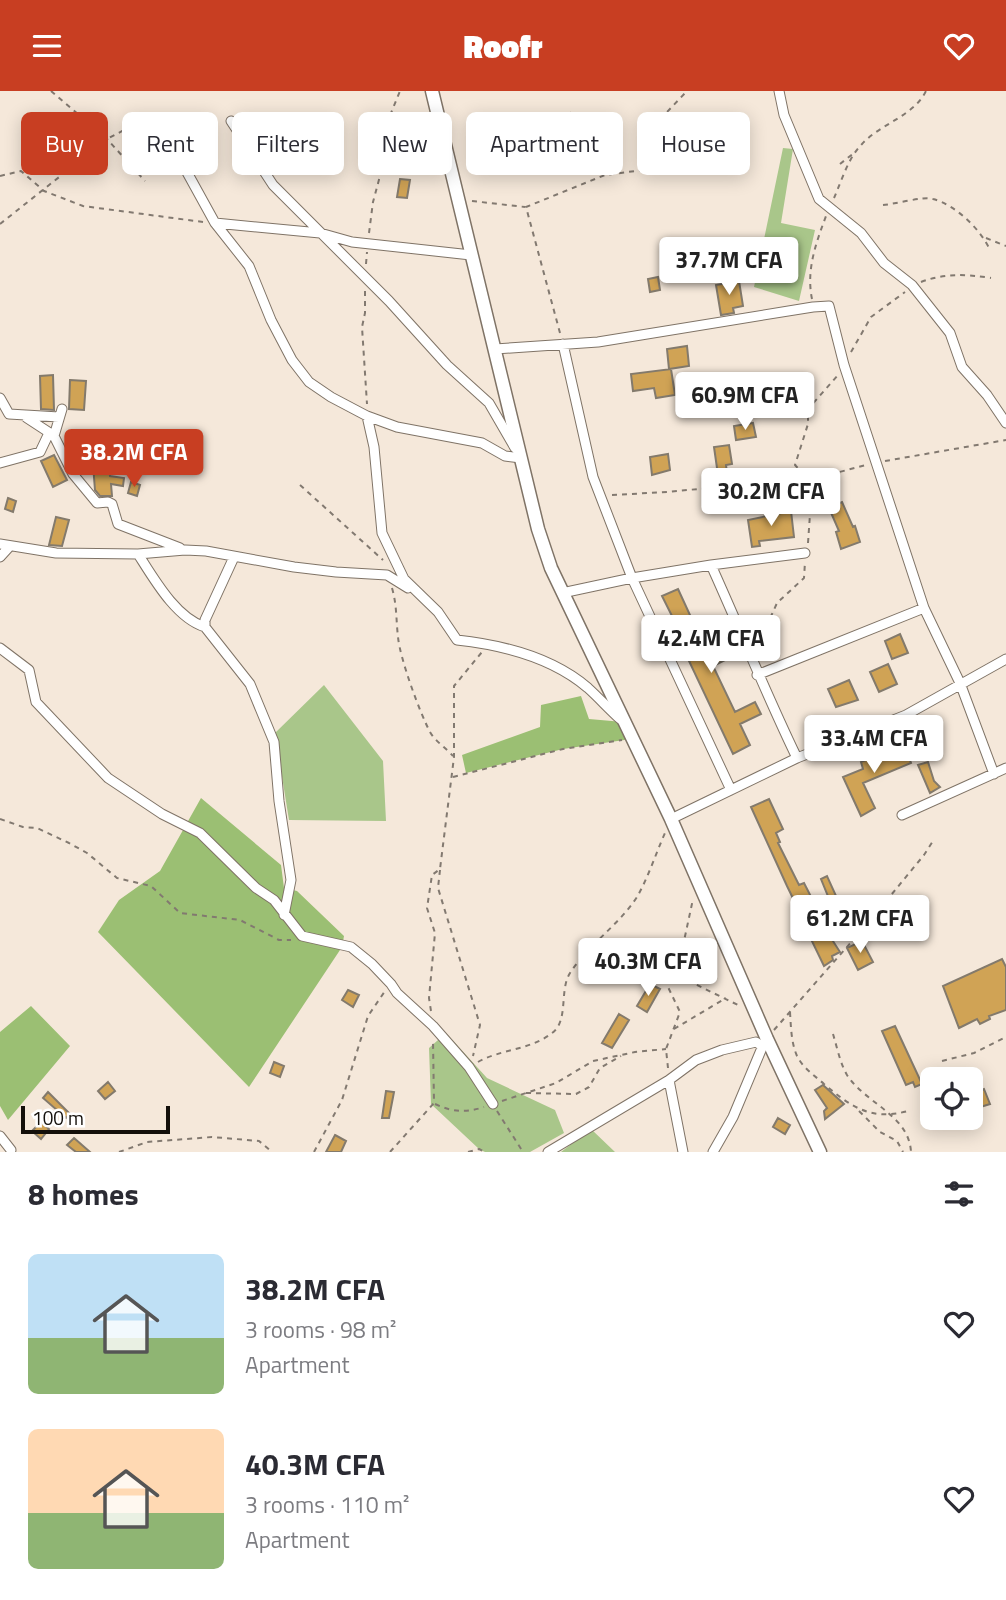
<!DOCTYPE html>
<html lang="en">
<head>
<meta charset="utf-8">
<style>
  :root { --surface:#fff; --page:#f7f7f7; --text:#2b2b33; --muted:#7c7c81; --accent:#c83e22 }
  body { margin:0; font-family:"Titillium Web",sans-serif; background:var(--page); color:var(--text); height:100vh; display:flex; flex-direction:column; font-size:26px; white-space:nowrap }
  * { box-sizing:border-box; margin:0 }
  p { font-size:23px; color:var(--muted) }
  .icon { flex:none; width:38px; height:38px; fill:none; stroke:currentColor; stroke-width:2; stroke-linecap:round; stroke-linejoin:round }
  .map { position:relative; height:1061px; overflow:hidden }
  .sheet { display:flex; flex-direction:column; background:var(--surface); flex:1 }
  .sheet>* { flex:none }
  .hud { position:absolute; left:21px; top:21px; width:964px; height:63px; display:flex; gap:14px }
  .buttons { position:absolute; left:920px; top:976px; display:grid; gap:14px }
  .buttons a { display:grid; place-items:center; width:63px; height:63px; border-radius:10px; background:var(--surface); box-shadow:0 4px 18px #0003; font-size:35px }
  .scale { position:absolute; left:21px; bottom:18px; width:149px; box-sizing:border-box; padding-left:7px; border:4px solid #130f0a; border-top:0; font-size:19px; line-height:24px; white-space:nowrap; color:#130f0a; -webkit-text-stroke:5px #fff; paint-order:stroke }
  .price { position:absolute; translate:-50% -60px; padding:0 16px; border-radius:7px; background:#fff; color:#222; font-size:23px; line-height:46px; filter:drop-shadow(0 2px 4px #0008) }
  .price::after { content:''; position:absolute; left:50%; top:42px; width:21px; height:16px; margin-left:-10px; background:inherit; clip-path:polygon(0 0,100% 0,50% 100%) }
  .price.selected { background:var(--accent); color:#fff }
  ul { padding:0; list-style:none }
  li { display:flex; align-items:center; gap:21px; height:175px; padding:0 28px }
  li span { display:grid; place-items:center; flex:none; width:196px; height:140px; border-radius:10px; color:#555 }
  li>.icon { margin-inline-start:auto }
  span .icon { width:84px; height:84px; fill:#fffc; stroke-width:1 }
  li b { font-size:30px }
  h2 { display:flex; justify-content:space-between; align-items:center; height:84px; padding:0 28px; font-size:30px }
  .tag { padding:0 24px; border-radius:10px; background:var(--surface); box-shadow:0 4px 18px #0003; font-size:24px; line-height:63px }
  .tag.selected { background:var(--accent); color:#fff }
  header { display:flex; justify-content:space-between; align-items:center; height:91px; padding:0 28px; background:var(--accent); color:#fff; font-size:32px; font-weight:800 }
  .map>svg:first-child { display:block }
  .green { fill:#a9c68a }
  .forest { fill:#9bbf73 }
  .building { fill:#d0a355; stroke:#837a6c; stroke-width:2 }
  .lines { fill:none; stroke-linecap:round; stroke-linejoin:round }
  .street-casing { stroke:#7f7366; stroke-width:11 }
  .secondary-casing { stroke:#7f7366; stroke-width:15 }
  .path { stroke:#827970; stroke-width:2; stroke-dasharray:5 5; stroke-linecap:butt }
  .street { stroke:#fff; stroke-width:9 }
  .secondary { stroke:#fff; stroke-width:12 }
</style>
</head>
<body>
<header><svg class="icon" aria-label="menu" viewBox="0 0 24 24"><path d="M4 6h16M4 12h16M4 18h16"/></svg>Roofr<svg class="icon" aria-label="heart" viewBox="0 0 24 24"><path d="M12 20l-8-8c-3-5 5-10 8-4 3-6 11-1 8 4z"/></svg></header>
<div class="map">
<svg width="1006" height="1061" viewBox="0 0 1006 1061">
  <rect width="100%" height="100%" fill="#f5e8da"/>
  <!-- green -->
  <path class="green" d="M 783,57 L 793,58 L 781,132 L 815,139 L 799,210 L 754,196 Z
    M 324,594 L 383,670 L 386,730 L 289,729 L 275,642 Z
    M 446,942 L 487,987 L 555,1019 L 564,1042 L 530,1061 L 485,1061 L 479,1058 L 431,1013 L 429,957 Z
    M 591,1038 L 615,1061 L 561,1061 Z"/>
  <!-- forest -->
  <path class="forest" d="M 581,605 L 589,628 L 623,631 L 631,648 L 563,658 L 466,682 L 462,664 L 540,636 L 541,614 Z
    M 201,707 L 281,774 L 284,797 L 297,800 L 344,845 L 342,856 L 249,996 L 98,841 L 119,809 L 160,780 Z
    M 31,915 L 70,955 L 8,1029 L 0,1015 L 0,941 Z"/>
  <!-- building -->
  <path class="building" d="M 570,22 L 573,33 L 562,36 L 560,25 Z
    M 707,49 L 722,51 L 720,68 L 706,67 Z
    M 400,88 L 410,89 L 407,107 L 397,106 Z
    M 658,186 L 660,199 L 650,201 L 648,188 Z
    M 739,190 L 743,215 L 733,217 L 734,222 L 721,224 L 716,194 Z
    M 687,255 L 689,275 L 669,278 L 667,258 Z
    M 671,278 L 675,304 L 656,307 L 654,297 L 633,300 L 631,283 Z
    M 53,284 L 54,319 L 41,318 L 40,285 Z
    M 70,289 L 86,290 L 84,319 L 69,318 Z
    M 753,332 L 756,346 L 736,349 L 734,335 Z
    M 729,354 L 732,373 L 726,374 L 727,382 L 718,384 L 714,356 Z
    M 668,363 L 670,379 L 652,384 L 650,366 Z
    M 54,364 L 67,389 L 53,396 L 41,370 Z
    M 109,372 L 110,385 L 124,387 L 123,395 L 111,393 L 112,405 L 100,405 L 95,399 L 93,373 Z
    M 131,391 L 140,394 L 137,405 L 128,402 Z
    M 8,407 L 16,410 L 13,421 L 5,418 Z
    M 842,411 L 853,436 L 855,435 L 860,451 L 841,458 L 836,441 L 839,440 L 829,417 Z
    M 791,420 L 794,446 L 759,450 L 760,455 L 752,456 L 748,429 Z
    M 56,426 L 69,429 L 62,455 L 49,454 Z
    M 678,498 L 706,559 L 726,549 L 733,565 L 713,575 L 735,621 L 755,611 L 761,623 L 740,633 L 750,654 L 733,663 L 689,570 L 691,569 L 682,545 L 662,505 Z
    M 900,543 L 908,562 L 892,568 L 885,550 Z
    M 888,573 L 897,593 L 879,601 L 870,581 Z
    M 849,589 L 858,609 L 836,616 L 828,598 Z
    M 899,655 L 900,658 L 905,656 L 911,672 L 863,692 L 875,717 L 861,725 L 843,686 L 863,678 L 861,671 Z
    M 928,671 L 934,690 L 940,696 L 930,702 L 918,674 Z
    M 769,708 L 783,738 L 776,742 L 780,751 L 778,752 L 799,794 L 804,792 L 828,839 L 840,835 L 821,788 L 827,785 L 851,838 L 831,847 L 840,861 L 832,865 L 833,869 L 824,875 L 808,842 L 804,827 L 803,828 L 787,795 L 751,716 Z
    M 862,850 L 873,871 L 858,879 L 847,857 Z
    M 1002,868 L 1006,876 L 1006,919 L 989,925 L 990,928 L 980,933 L 977,928 L 959,937 L 943,895 Z
    M 650,893 L 660,898 L 647,921 L 637,915 Z
    M 348,899 L 359,904 L 353,916 L 342,909 Z
    M 619,923 L 629,929 L 612,957 L 602,952 Z
    M 895,935 L 922,993 L 915,996 L 913,991 L 906,994 L 882,940 Z
    M 274,971 L 284,975 L 280,986 L 270,982 Z
    M 108,991 L 115,1000 L 105,1008 L 98,1000 Z
    M 823,994 L 844,1013 L 825,1028 L 824,1020 L 827,1017 L 815,999 Z
    M 984,998 L 990,1013 L 971,1019 L 971,1003 Z
    M 386,1000 L 394,1001 L 389,1027 L 382,1027 Z
    M 48,1001 L 70,1023 L 66,1027 L 43,1007 Z
    M 778,1027 L 790,1034 L 785,1043 L 773,1036 Z
    M 41,1031 L 49,1038 L 41,1048 L 32,1040 Z
    M 335,1044 L 346,1050 L 341,1061 L 326,1061 Z
    M 74,1047 L 90,1061 L 76,1061 L 67,1054 Z"/>
  <g class="lines">
    <!-- street casing -->
    <g class="street-casing">
      <path id="street" d="M 779,0 L 784,24 L 819,108 L 861,142 L 884,172 L 912,194 L 950,242 L 962,276 L 987,304 L 1006,332
        M 231,30 L 273,94 L 389,210 L 447,274 L 489,312 L 515,357
        M 172,54 L 215,132 L 249,175 L 271,229 L 292,269 L 309,291 L 331,306 L 367,325 L 397,336 L 482,352 L 505,365 L 521,367
        M 215,132 L 320,142 L 352,151 L 471,164
        M 495,258 L 598,251 L 813,216 L 829,215 L 844,274 L 924,517 L 960,592 L 994,683
        M 0,307 L 9,323 L 59,326
        M 62,318 L 54,345 L 73,383 L 97,412 L 108,411 L 112,413 L 118,433 L 180,457
        M 367,325 L 374,356 L 382,442 L 404,488 L 438,521 L 457,549 C 503,554 552,566 588,597 C 599,607 609,618 620,628
        M 27,327 L 53,344
        M 0,372 L 40,361 L 49,342
        M 0,453 L 56,462 L 138,463 L 185,459 L 206,460 L 294,476 L 336,481 L 387,484 L 408,497
        M 138,463 C 154,488 176,527 205,536
        M 0,466 L 10,455
        M 234,466 L 205,529 L 205,536 L 250,593 L 274,651 L 279,710 L 291,789 L 284,824
        M 711,474 C 740,538 766,603 797,667
        M 562,502 L 632,487 L 593,386 L 563,253
        M 0,557 L 29,579 L 36,611 L 108,687 L 162,723 L 200,742 L 256,797 L 274,809 L 302,845 L 351,856 L 372,873 L 391,893 L 397,902 L 433,935 L 469,976 L 493,1013
        M 757,584 L 924,517
        M 731,699 L 632,487 L 711,474 L 805,462
        M 902,724 L 1006,677
        M 671,728 L 797,667 L 906,624 L 1006,568
        M 669,989 L 683,1061
        M 0,1045 L 11,1059
        M 548,1061 L 669,989 L 696,969 L 722,959 L 756,951 L 762,955
        M 713,1061 L 733,1026 L 764,952"/>
    </g>
    <!-- secondary casing -->
    <g class="secondary-casing">
      <path id="secondary" d="M 432,0 L 538,438 L 551,477 L 671,728 L 767,948 L 820,1061"/>
    </g>
    <!-- path -->
    <path class="path" d="M 51,0 L 107,48 L 145,90
      M 840,73 L 854,62
      M 0,85 L 21,80 L 44,100 L 83,115 L 203,131
      M 834,107 C 842,89 848,67 862,53 C 880,33 914,25 926,0
      M 472,110 L 525,116
      M 883,114 C 896,113 923,105 933,108 C 956,114 981,139 990,159
      M 0,133 L 107,48 L 128,37
      M 369,142 L 373,111 L 384,70 L 389,27 L 400,0
      M 986,147 L 1006,155
      M 366,173 L 367,161
      M 921,191 C 945,182 965,183 991,187
      M 365,200 L 365,222 L 362,236 L 367,313
      M 812,208 C 806,179 816,152 826,125
      M 560,242 L 526,116 L 605,84 L 674,75 L 667,21 L 687,0
      M 851,261 L 871,226 L 905,201
      M 885,370 L 1006,349
      M 300,394 L 383,469
      M 612,404 L 667,401 L 740,394 L 768,388 L 809,389 L 866,374
      M 808,452 L 811,409 L 809,389 L 795,374 L 808,333 L 808,318 L 838,284
      M 392,497 C 397,514 396,529 398,546 C 400,568 420,622 430,641 C 435,650 446,657 453,665
      M 758,554 L 777,512 L 804,487 L 805,471
      M 453,686 L 563,658 L 622,649
      M 0,728 L 23,736 L 37,737 L 69,752 L 87,762 L 117,787 L 151,795 L 180,822 L 240,829 L 279,849 L 291,849
      M 440,779 L 438,797 L 480,934 L 473,965
      M 597,853 L 618,869 L 660,876 L 740,915
      M 431,920 L 429,907 L 435,842 L 427,817 L 432,784 L 440,778 L 454,666 L 454,595 L 482,561
      M 790,921 C 791,936 791,951 797,965 C 803,977 814,984 824,993 C 851,1016 871,1030 908,1020
      M 674,938 L 726,907
      M 774,939 L 868,832 L 924,764 L 933,750
      M 833,943 C 837,956 840,972 847,984 C 866,1013 909,1024 911,1061
      M 942,970 L 974,962 L 1006,946
      M 478,971 C 501,958 531,959 552,942 C 569,930 559,899 570,882 C 588,854 618,835 637,806 C 648,787 656,762 665,742
      M 668,977 L 666,958 L 680,921 L 667,894 L 674,867 L 684,850 L 693,808
      M 526,1002 L 576,1003 L 589,996 L 600,977 L 621,965
      M 502,1010 L 556,992 L 593,970 L 635,961 L 666,958
      M 435,1013 C 452,1021 466,1022 484,1016
      M 497,1020 L 523,1061
      M 859,1020 L 880,1041 L 897,1050 L 903,1061
      M 119,1061 L 147,1051 L 212,1046 L 259,1050 L 272,1061
      M 314,1061 L 342,1009 L 368,925 L 385,900
      M 390,1061 L 434,1012 L 433,950
      M 468,1061 L 479,1058 L 485,1061"/>
    <!-- street -->
    <use href="#street" class="street"/>
    <!-- secondary -->
    <use href="#secondary" class="secondary"/>
  </g>
</svg>
<div class="buttons">
<a><svg class="icon" aria-label="locate" viewBox="0 0 24 24"><circle cx="12" cy="12" r="6"/><path d="M12 2v4M12 18v4M2 12h4M18 12h4"/></svg></a>
</div>
<div class="scale">100 m</div>
<b class="price" style="left:729px;top:206px">37.7M CFA</b>
<b class="price" style="left:745px;top:341px">60.9M CFA</b>
<b class="price selected" style="left:134px;top:398px">38.2M CFA</b>
<b class="price" style="left:771px;top:437px">30.2M CFA</b>
<b class="price" style="left:711px;top:584px">42.4M CFA</b>
<b class="price" style="left:874px;top:684px">33.4M CFA</b>
<b class="price" style="left:860px;top:864px">61.2M CFA</b>
<b class="price" style="left:648px;top:907px">40.3M CFA</b>
<div class="hud">
<a class="tag selected">Buy</a>
<a class="tag">Rent</a>
<a class="tag">Filters</a>
<a class="tag">New</a>
<a class="tag">Apartment</a>
<a class="tag">House</a>
</div>
</div>
<section class="sheet">
<h2>8 homes<svg class="icon" aria-label="filters" viewBox="0 0 24 24"><path d="M4 7h16M4 17h16"/><circle cx="9" cy="7" r="2"/><circle cx="15" cy="17" r="2"/></svg></h2>
<ul>
<li><span style="background:linear-gradient(#bfe0f5 60%,#8fb573 0)"><svg class="icon" aria-label="home" viewBox="0 0 24 24"><path d="M3 11l9-7 9 7M6 9v11h12V9"/></svg></span><div><b>38.2M CFA</b><p>3 rooms · 98 m²</p><p>Apartment</p></div><svg class="icon" aria-label="heart" viewBox="0 0 24 24"><path d="M12 20l-8-8c-3-5 5-10 8-4 3-6 11-1 8 4z"/></svg></li>
<li><span style="background:linear-gradient(#ffd9b3 60%,#8fb573 0)"><svg class="icon" aria-label="home" viewBox="0 0 24 24"><path d="M3 11l9-7 9 7M6 9v11h12V9"/></svg></span><div><b>40.3M CFA</b><p>3 rooms · 110 m²</p><p>Apartment</p></div><svg class="icon" aria-label="heart" viewBox="0 0 24 24"><path d="M12 20l-8-8c-3-5 5-10 8-4 3-6 11-1 8 4z"/></svg></li>
</ul>
</section>
</body>
</html>
